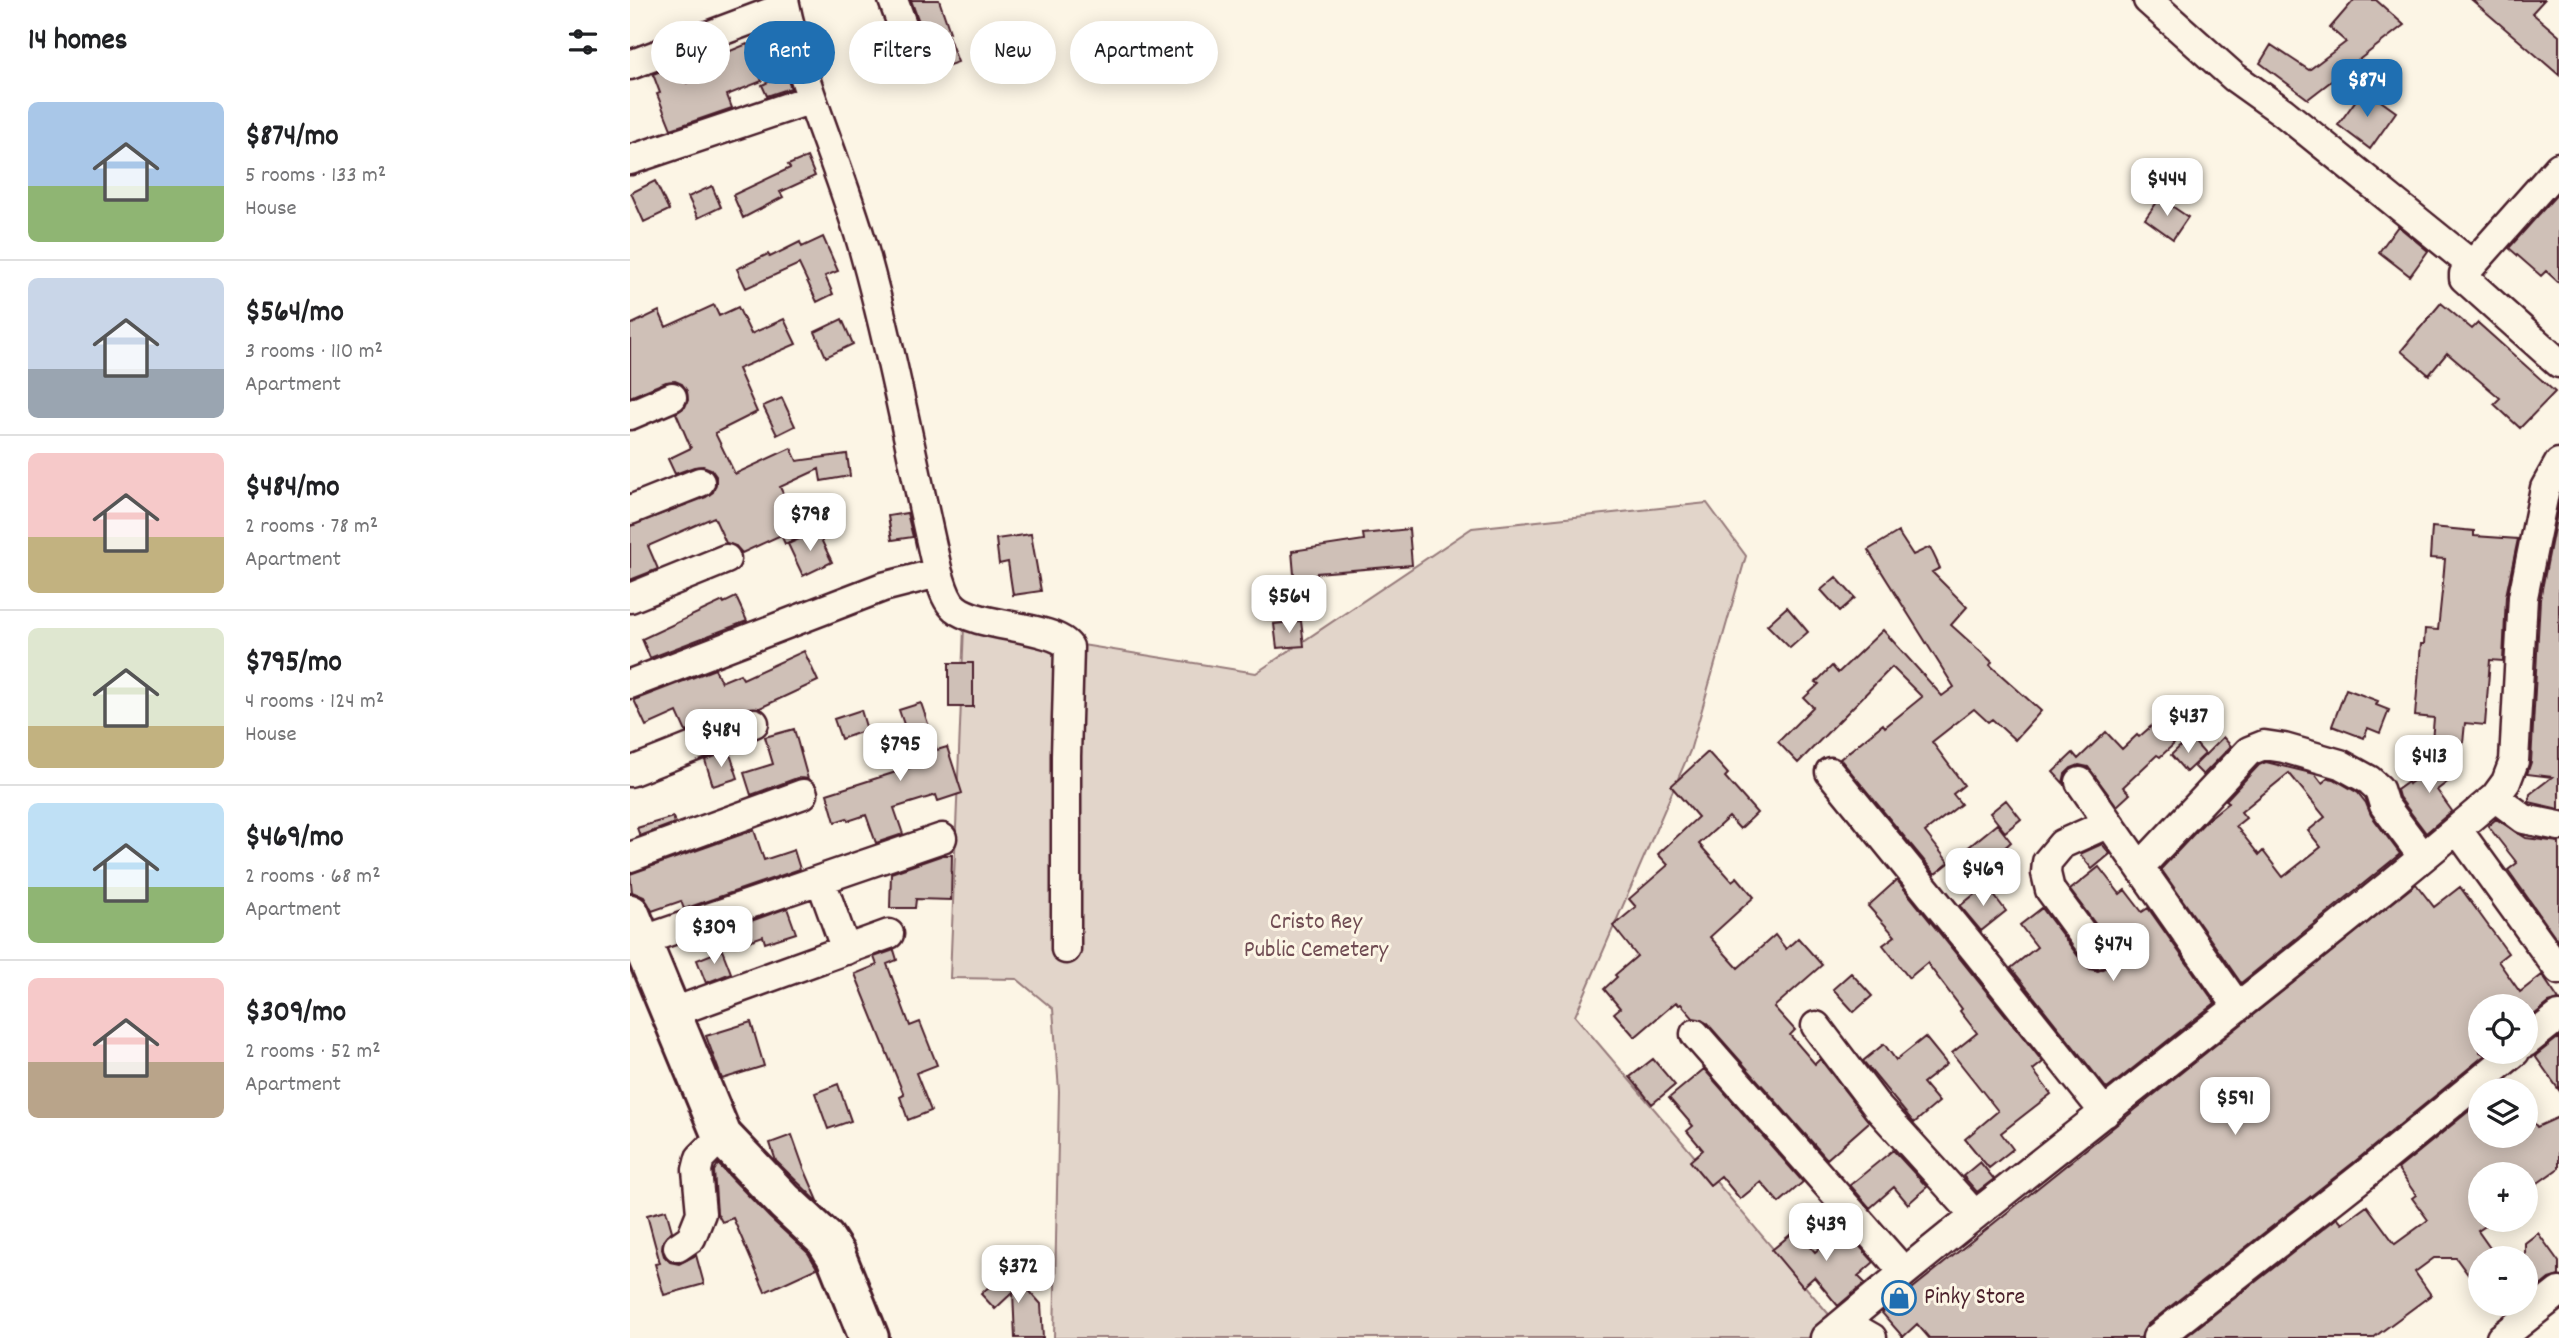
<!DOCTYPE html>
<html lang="en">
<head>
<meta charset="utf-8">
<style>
  :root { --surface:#fff; --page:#f2f2f2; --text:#202124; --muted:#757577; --line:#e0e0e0; --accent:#1f6fb2 }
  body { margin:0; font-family:Dekko,sans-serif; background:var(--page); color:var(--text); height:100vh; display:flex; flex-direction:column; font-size:26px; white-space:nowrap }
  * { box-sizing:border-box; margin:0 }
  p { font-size:23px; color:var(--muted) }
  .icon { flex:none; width:38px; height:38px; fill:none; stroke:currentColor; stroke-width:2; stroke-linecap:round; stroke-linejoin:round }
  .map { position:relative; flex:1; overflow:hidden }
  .details { display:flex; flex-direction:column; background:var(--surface); width:630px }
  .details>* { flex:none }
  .guide { position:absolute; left:21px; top:21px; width:665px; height:63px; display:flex; gap:14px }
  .buttons { position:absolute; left:1838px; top:994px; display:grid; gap:14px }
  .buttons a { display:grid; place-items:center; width:70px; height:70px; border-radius:50%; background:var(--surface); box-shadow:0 4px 18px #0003; font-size:35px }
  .price { position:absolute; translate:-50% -60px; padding:0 16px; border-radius:14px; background:#fff; color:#222; font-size:23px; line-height:46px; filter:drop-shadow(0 2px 4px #0008) }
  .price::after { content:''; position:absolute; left:50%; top:42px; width:21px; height:16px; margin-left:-10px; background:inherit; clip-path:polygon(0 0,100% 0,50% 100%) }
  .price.on { background:var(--accent); color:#fff }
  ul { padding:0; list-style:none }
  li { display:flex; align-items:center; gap:21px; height:175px; padding:0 28px }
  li+li { border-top:2px solid var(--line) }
  li span { display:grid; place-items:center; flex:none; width:196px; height:140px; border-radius:10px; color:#555 }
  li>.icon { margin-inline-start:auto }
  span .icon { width:84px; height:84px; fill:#fffc; stroke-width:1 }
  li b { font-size:30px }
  h2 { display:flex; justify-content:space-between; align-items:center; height:84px; padding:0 28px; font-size:30px }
  .pill { padding:0 24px; border-radius:32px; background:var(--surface); box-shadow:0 4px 18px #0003; font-size:24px; line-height:63px }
  .pill.on { background:var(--accent); color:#fff }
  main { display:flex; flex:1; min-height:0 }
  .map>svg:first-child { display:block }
  .green { fill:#e2d5ca; stroke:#967a7a; stroke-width:2 }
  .building { fill:#cfc0b7; stroke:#4a1f2b; stroke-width:2; fill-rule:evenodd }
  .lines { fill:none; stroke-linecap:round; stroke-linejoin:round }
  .street-casing { stroke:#4a1f2b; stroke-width:33 }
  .secondary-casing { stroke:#4a1f2b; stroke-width:44 }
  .street { stroke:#fcf5e5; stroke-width:28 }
  .secondary { stroke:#fcf5e5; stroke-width:38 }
  .labels { text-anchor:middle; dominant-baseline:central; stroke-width:6; stroke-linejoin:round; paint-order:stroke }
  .park-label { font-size:24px; fill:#704c53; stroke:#fcf5e5 }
  .poi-label { font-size:24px; fill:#4a1f2b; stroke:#fcf5e5; text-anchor:start }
</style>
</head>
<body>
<main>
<section class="details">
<h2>14 homes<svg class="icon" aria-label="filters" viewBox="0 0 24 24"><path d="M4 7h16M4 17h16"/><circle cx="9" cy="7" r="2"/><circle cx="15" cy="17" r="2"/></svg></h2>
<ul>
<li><span style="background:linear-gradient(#a9c7e8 60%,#8fb573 0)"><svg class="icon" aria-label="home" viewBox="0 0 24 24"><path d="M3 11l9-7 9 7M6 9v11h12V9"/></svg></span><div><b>$874/mo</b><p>5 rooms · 133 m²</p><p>House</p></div></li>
<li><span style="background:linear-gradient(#c9d6e8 65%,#9aa5b1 0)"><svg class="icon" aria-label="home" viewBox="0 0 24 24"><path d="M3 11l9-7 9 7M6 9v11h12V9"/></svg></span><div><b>$564/mo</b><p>3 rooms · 110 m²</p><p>Apartment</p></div></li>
<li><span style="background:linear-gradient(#f6c9c9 60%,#c2b280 0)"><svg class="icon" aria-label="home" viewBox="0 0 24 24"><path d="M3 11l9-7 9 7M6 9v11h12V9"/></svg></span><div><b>$484/mo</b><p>2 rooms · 78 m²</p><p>Apartment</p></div></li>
<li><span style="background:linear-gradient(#dfe7d0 70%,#c2b280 0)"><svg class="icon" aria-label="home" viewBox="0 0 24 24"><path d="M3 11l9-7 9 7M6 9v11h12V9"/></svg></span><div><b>$795/mo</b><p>4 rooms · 124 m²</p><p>House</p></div></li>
<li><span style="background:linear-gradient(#bfe0f5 60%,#8fb573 0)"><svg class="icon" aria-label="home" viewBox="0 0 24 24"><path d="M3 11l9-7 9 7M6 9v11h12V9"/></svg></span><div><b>$469/mo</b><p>2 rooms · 68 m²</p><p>Apartment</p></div></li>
<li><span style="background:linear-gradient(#f6c9c9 60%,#b9a48a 0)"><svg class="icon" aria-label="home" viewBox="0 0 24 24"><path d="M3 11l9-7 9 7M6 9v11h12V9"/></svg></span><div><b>$309/mo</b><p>2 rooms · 52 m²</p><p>Apartment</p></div></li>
</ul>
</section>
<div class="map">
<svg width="1929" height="1338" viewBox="0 0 1929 1338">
  <rect width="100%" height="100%" fill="#fcf5e5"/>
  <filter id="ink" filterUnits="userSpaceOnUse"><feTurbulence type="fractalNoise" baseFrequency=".0143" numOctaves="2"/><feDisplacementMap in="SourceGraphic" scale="14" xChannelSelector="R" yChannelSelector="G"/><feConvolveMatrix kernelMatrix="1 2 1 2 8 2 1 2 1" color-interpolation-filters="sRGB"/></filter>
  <g filter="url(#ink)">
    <!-- green -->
    <path class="green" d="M 1077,503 L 1116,556 L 1060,751 L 945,1016 L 1202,1318 L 1178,1338 L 424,1338 L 429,1091 L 423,1009 L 387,979 L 320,978 L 334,626 L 626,673 L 842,528 Z"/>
    <!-- building -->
    <path class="building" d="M 281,0 L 309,0 L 320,32 L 317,33 L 328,62 L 291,75 L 286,61 L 293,56 L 296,49 L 296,41 Z
      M 1724,0 L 1746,0 L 1774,25 L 1678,99 L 1630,63 L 1641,45 L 1679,70 L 1716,42 L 1700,28 Z
      M 1842,0 L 1914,0 L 1902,13 L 1929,36 L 1929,75 Z
      M 117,44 L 132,81 L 97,95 L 102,108 L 41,129 L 27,94 L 30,93 L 23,74 L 49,64 L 57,83 L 93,68 L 88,56 Z
      M 155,74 L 161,88 L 137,96 L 132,85 Z
      M 1734,89 L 1766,112 L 1740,149 L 1708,125 Z
      M 177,157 L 185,176 L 150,192 L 153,197 L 113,218 L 103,195 L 160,168 L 158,165 Z
      M 25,181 L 39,210 L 14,222 L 1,193 Z
      M 82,186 L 91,207 L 68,218 L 58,197 Z
      M 1929,192 L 1929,283 L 1916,271 L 1911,276 L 1879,248 Z
      M 1530,198 L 1558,217 L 1543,239 L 1515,219 Z
      M 1768,226 L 1798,251 L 1780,276 L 1749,252 Z
      M 193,237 L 208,271 L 195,276 L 203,294 L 187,302 L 169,264 L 116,288 L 107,269 L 138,254 L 140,257 L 170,242 L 172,247 Z
      M 1811,303 L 1842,329 L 1848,323 L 1925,392 L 1890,428 L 1864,404 L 1870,398 L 1817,353 L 1799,375 L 1771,351 Z
      M 84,305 L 89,316 L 108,307 L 121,334 L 154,319 L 166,344 L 108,369 L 127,412 L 85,433 L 105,474 L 161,448 L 167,461 L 217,454 L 220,476 L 191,481 L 189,469 L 150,487 L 173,536 L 155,544 L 151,535 L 112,553 L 106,546 L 96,543 L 84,517 L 18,546 L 28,569 L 0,580 L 0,526 L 76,497 L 83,492 L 86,484 L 86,476 L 81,469 L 73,466 L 64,467 L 45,474 L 38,459 L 61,448 L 46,413 L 55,407 L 58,400 L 57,391 L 52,384 L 45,381 L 36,382 L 0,397 L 0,325 L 29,311 L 36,327 Z
      M 212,319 L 223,344 L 196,357 L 185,332 Z
      M 152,398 L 165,426 L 147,435 L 133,406 Z
      M 1929,503 L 1929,809 L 1899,802 L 1900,794 L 1922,777 L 1897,774 L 1901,762 L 1910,599 Z
      M 277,513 L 283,537 L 262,540 L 258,516 Z
      M 1802,527 L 1844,531 L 1844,536 L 1888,539 L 1876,596 L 1873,661 L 1860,660 L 1855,725 L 1835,723 L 1833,743 L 1802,741 L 1804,718 L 1785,716 L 1791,644 L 1794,644 L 1795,629 L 1808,630 L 1813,582 L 1815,559 L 1800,558 Z
      M 779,529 L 782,565 L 687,573 L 688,584 L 665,586 L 662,551 L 734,540 L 733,534 Z
      M 187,531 L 202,562 L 173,576 L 158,544 Z
      M 1268,532 L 1283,555 L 1300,547 L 1310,568 L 1302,572 L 1337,607 L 1321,625 L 1362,662 L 1360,665 L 1411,711 L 1385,740 L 1362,719 L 1358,722 L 1344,709 L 1302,742 L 1334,785 L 1323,794 L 1331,804 L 1295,832 L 1319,863 L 1305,874 L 1210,759 L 1253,724 L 1255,727 L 1292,697 L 1262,667 L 1168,763 L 1148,742 L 1183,707 L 1174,698 L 1189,684 L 1186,682 L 1202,666 L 1208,673 L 1253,630 L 1312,696 L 1324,687 L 1238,550 Z
      M 401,534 L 411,591 L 383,595 L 378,562 L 369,564 L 366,539 Z
      M 1206,577 L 1225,598 L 1210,611 L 1191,590 Z
      M 106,597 L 117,621 L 20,658 L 12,639 L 93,601 L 94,603 Z
      M 1157,607 L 1178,632 L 1160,648 L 1137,625 Z
      M 671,621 L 674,646 L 647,648 L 644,624 Z
      M 174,651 L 188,681 L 130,708 L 118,708 L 56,732 L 47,712 L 16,726 L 4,700 L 85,669 L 91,682 L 110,674 L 113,679 Z
      M 319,663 L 343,663 L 343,707 L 319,707 Z
      M 1716,689 L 1748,701 L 1746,705 L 1759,710 L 1750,733 L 1738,728 L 1734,738 L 1702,726 Z
      M 291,703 L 307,750 L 317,747 L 332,793 L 308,801 L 306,795 L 264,808 L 273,834 L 246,843 L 236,815 L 218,821 L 217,818 L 205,822 L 197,794 L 288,765 L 269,710 Z
      M 231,710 L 237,730 L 211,739 L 204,719 Z
      M 1525,723 L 1544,744 L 1530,757 L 1527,755 L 1493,787 L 1500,794 L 1487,806 L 1458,767 L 1449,765 L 1441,768 L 1435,774 L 1433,783 L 1423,772 L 1443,753 L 1448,759 L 1476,732 L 1492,749 L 1507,735 L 1509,737 Z
      M 164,729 L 178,779 L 167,778 L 121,795 L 114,773 L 143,764 L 135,737 Z
      M 1560,737 L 1575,754 L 1556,772 L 1541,755 Z
      M 1593,737 L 1601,746 L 1573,775 L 1564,766 Z
      M 99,751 L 108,778 L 83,786 L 75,760 Z
      M 1078,752 L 1098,774 L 1095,777 L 1127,813 L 1110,829 L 1099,817 L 1069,844 L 1102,881 L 1107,877 L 1124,897 L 1080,937 L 1108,968 L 1145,935 L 1156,949 L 1168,938 L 1192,965 L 1144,1007 L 1165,1030 L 1160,1035 L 1185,1064 L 1190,1059 L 1239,1122 L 1197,1159 L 1077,1023 L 1063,1018 L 1051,1004 L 1049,1005 L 1046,1002 L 1005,1037 L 984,1013 L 990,1008 L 974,989 L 987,977 L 985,975 L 1007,956 L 983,926 L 1006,907 L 999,899 L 1038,865 L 1028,854 L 1068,817 L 1041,786 Z
      M 1816,756 L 1829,773 L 1807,790 L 1822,811 L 1796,833 L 1769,797 L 1767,790 L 1778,782 L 1779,784 Z
      M 1636,762 L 1685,774 L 1692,783 L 1698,778 L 1704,779 L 1728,793 L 1736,803 L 1741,815 L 1770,854 L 1611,983 L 1531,869 L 1577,820 L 1599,802 L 1596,800 L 1629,765 ZM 1659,773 L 1695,817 L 1678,831 L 1691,847 L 1653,877 L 1633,851 L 1629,855 L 1606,826 L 1616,818 L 1611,812 Z
      M 1376,800 L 1391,819 L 1375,832 L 1360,813 Z
      M 43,817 L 45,823 L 10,836 L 7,828 Z
      M 1866,819 L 1896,838 L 1929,842 L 1929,942 L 1878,870 L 1887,863 L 1858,826 Z
      M 1367,824 L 1381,842 L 1345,874 L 1329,855 Z
      M 124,830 L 134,860 L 164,850 L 170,869 L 54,909 L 51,901 L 22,911 L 14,897 L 2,892 L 0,874 Z
      M 1472,844 L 1480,854 L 1462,869 L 1450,854 Z
      M 313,855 L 322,855 L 321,900 L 286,899 L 285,908 L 260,908 L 261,873 Z
      M 1469,867 L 1490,894 L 1495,890 L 1512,912 L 1518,908 L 1585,1003 L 1477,1089 L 1381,968 L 1407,947 L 1390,925 L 1412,908 L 1454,964 L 1460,969 L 1468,971 L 1477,967 L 1482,961 L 1484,953 L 1481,945 L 1440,890 Z
      M 1267,880 L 1413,1062 L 1403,1070 L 1421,1094 L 1371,1133 L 1383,1149 L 1359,1168 L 1335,1139 L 1368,1111 L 1322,1053 L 1347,1033 L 1330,1011 L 1332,1009 L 1297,963 L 1279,978 L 1253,945 L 1265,936 L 1238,906 Z
      M 1786,884 L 1804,907 L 1830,887 L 1878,953 L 1868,961 L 1890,992 L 1912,975 L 1929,1000 L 1919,1003 L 1895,1022 L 1895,1006 L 1850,1006 L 1850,1052 L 1855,1055 L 1723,1163 L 1517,1325 L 1511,1338 L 1299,1338 L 1287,1324 L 1273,1337 L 1252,1313 Z
      M 1356,885 L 1376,911 L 1351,931 L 1330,906 Z
      M 157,908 L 166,933 L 135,943 L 133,936 L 105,946 L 99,929 Z
      M 92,950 L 101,973 L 76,983 L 67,960 Z
      M 264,950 L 267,960 L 257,964 L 280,1026 L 290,1022 L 307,1065 L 286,1073 L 301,1111 L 278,1120 L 270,1097 L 274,1095 L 225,974 L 247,965 L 244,957 Z
      M 1221,973 L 1242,996 L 1224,1012 L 1203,989 Z
      M 121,1022 L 134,1066 L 92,1079 L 76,1036 Z
      M 1295,1037 L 1317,1064 L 1293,1083 L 1309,1102 L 1284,1123 L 1233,1061 L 1254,1044 L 1266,1060 Z
      M 1929,1037 L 1929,1090 L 1905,1056 Z
      M 1023,1059 L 1045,1085 L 1022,1104 L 1000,1077 Z
      M 1074,1069 L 1173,1182 L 1149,1203 L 1131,1182 L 1110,1199 L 1091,1176 L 1080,1185 L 1060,1161 L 1073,1150 L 1057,1131 L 1063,1126 L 1039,1098 Z
      M 208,1084 L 221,1121 L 198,1129 L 185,1093 Z
      M 1850,1102 L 1850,1136 L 1895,1136 L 1895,1110 L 1907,1127 L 1929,1117 L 1929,1168 L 1895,1192 L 1895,1174 L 1850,1174 L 1850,1220 L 1857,1220 L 1860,1223 L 1848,1231 L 1867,1258 L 1850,1258 L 1850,1291 L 1826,1258 L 1804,1258 L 1785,1272 L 1801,1295 L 1743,1338 L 1554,1338 L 1707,1218 L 1712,1224 L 1737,1206 L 1765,1244 L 1798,1220 L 1782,1198 L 1786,1195 L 1768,1169 Z
      M 162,1135 L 173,1166 L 189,1203 L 146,1161 L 140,1143 Z
      M 1263,1150 L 1297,1187 L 1278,1204 L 1264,1187 L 1240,1208 L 1220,1185 Z
      M 1350,1162 L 1364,1179 L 1347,1192 L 1333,1176 Z
      M 88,1164 L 139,1217 L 178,1253 L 187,1268 L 135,1292 L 103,1218 L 92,1222 L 87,1213 L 84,1171 Z
      M 1194,1207 L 1244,1262 L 1228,1276 L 1235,1283 L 1208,1306 L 1184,1277 L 1173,1287 L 1142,1250 L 1166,1230 L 1185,1252 L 1212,1229 Z
      M 36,1210 L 42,1231 L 33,1241 L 32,1249 L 34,1256 L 40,1262 L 49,1264 L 66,1255 L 74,1284 L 34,1295 L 25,1264 L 30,1263 L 17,1215 Z
      M 1908,1233 L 1929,1262 L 1929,1276 L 1919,1279 L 1909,1287 L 1895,1267 L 1895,1243 Z
      M 422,1261 L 423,1284 L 404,1285 L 402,1262 Z
      M 379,1268 L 411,1304 L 413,1338 L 385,1338 L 383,1292 L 365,1309 L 351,1294 Z"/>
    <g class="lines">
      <!-- street casing -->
      <g class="street-casing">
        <path id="street" d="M 154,0 C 171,85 209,164 233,247 C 263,354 283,465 308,573 C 312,584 315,600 325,608 C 348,628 424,625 439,647 L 436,756 L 436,949
          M 263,0 L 280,46
          M 1518,0 L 1604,77 L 1653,112 L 1842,265
          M 0,65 L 155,7
          M 0,160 L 182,99
          M 1929,167 L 1834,274 L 1834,278 L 1929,363
          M 0,415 L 42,397
          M 0,510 L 70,482
          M 0,598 L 96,559
          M 0,684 L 253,587 L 308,573
          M 0,772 L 124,723
          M 1200,772 L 1345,950 L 1475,1113
          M 1450,782 L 1608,1007
          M 1865,797 L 1894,819 L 1929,826
          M 1827,829 L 1929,970
          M 0,857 L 173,794
          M 1510,867 L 1619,751 L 1634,745 L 1654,748 L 1710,764 L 1739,780 L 1749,789 L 1754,805 L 1793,857
          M 191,881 L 216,950
          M 11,941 L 312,838
          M 1467,954 L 1420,890 L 1416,873 L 1417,862 L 1432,844 L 1479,823
          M 41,1013 L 259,934
          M 1186,1026 L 1248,1108 L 1345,1215
          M 1065,1034 L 1274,1272
          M 1895,1043 L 1929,1016
          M 48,1247 L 61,1238 L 71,1213 L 67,1170 L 70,1158 L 92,1136
          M 1214,1322 L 1242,1338
          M 1195,1338 C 1415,1153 1646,983 1865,797 L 1876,782 L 1884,761 L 1893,597 L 1915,488 L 1929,463
          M 1527,1338 L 1733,1176 L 1885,1052
          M 1871,1338 L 1929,1292"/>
      </g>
      <!-- secondary casing -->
      <g class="secondary-casing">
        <path id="secondary" d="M 0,914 L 92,1136 L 155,1202 L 195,1239 L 206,1256 L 239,1338"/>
      </g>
      <!-- street -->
      <use href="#street" class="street"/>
      <!-- secondary -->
      <use href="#secondary" class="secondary"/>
    </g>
  </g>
  <!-- icons -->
  <defs>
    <g id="shop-ring" transform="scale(1.75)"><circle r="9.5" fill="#fcf5e5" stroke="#1f6fb2" stroke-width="1.5"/><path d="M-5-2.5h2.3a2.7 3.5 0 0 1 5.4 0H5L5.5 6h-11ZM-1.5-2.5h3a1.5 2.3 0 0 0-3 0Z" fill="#1f6fb2"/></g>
  </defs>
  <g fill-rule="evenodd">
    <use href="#shop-ring" x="1269" y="1298"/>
  </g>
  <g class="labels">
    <!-- park labels -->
    <g class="park-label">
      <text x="686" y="923">Cristo Rey<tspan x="686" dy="28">Public Cemetery</tspan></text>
    </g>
    <!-- poi labels -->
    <g class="poi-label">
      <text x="1294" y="1298">Pinky Store</text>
    </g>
  </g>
</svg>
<div class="buttons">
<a><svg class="icon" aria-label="locate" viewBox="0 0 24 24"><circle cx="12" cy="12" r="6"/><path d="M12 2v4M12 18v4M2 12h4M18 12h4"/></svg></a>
<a><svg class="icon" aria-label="layers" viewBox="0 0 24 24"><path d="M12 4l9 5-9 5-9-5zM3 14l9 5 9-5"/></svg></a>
<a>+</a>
<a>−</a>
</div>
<b class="price on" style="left:1737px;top:119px">$874</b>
<b class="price" style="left:1537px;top:218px">$444</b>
<b class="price" style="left:180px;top:553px">$798</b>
<b class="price" style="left:659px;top:635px">$564</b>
<b class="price" style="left:1558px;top:755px">$437</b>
<b class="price" style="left:91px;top:769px">$484</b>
<b class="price" style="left:270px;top:783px">$795</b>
<b class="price" style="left:1799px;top:795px">$413</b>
<b class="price" style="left:1353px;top:908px">$469</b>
<b class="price" style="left:84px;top:966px">$309</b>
<b class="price" style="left:1483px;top:983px">$474</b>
<b class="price" style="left:1605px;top:1137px">$591</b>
<b class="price" style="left:1196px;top:1263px">$439</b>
<b class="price" style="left:388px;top:1305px">$372</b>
<div class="guide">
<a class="pill">Buy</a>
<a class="pill on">Rent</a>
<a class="pill">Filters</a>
<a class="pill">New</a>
<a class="pill">Apartment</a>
</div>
</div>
</main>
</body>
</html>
